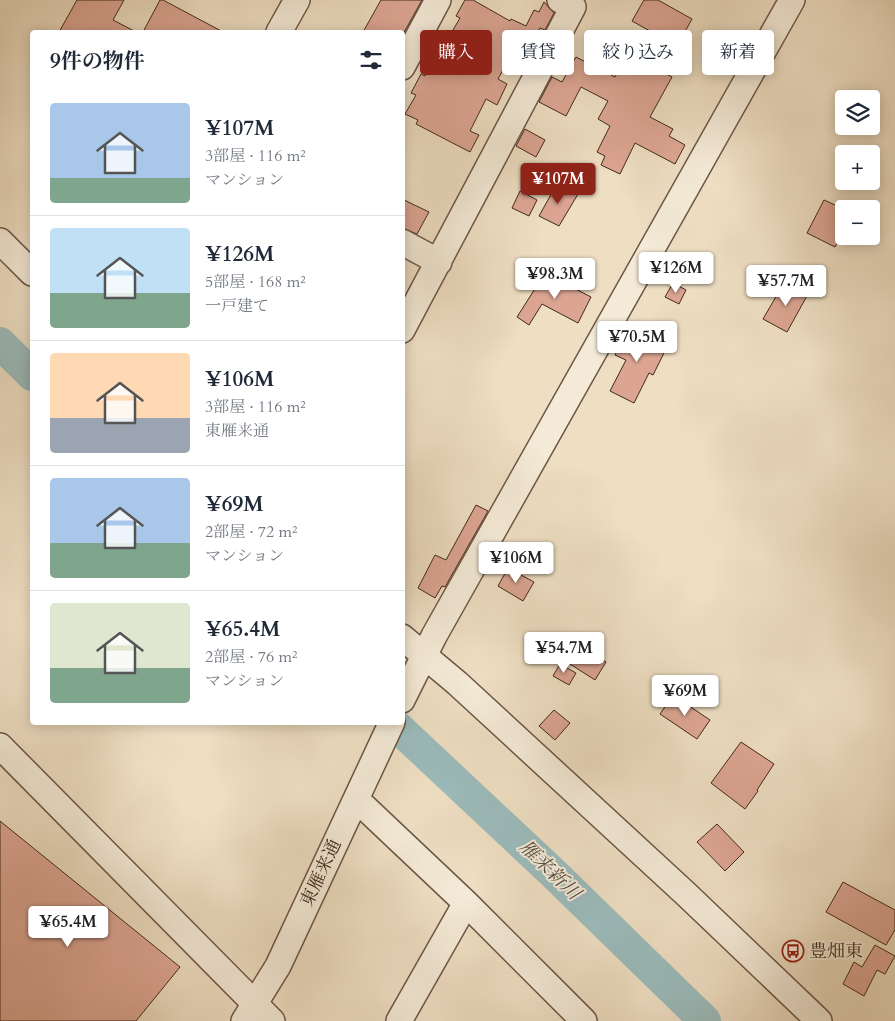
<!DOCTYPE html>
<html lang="ja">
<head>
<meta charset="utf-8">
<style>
  :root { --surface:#fff; --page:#f2f2f3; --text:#1f2937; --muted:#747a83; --line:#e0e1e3; --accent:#8f2418 }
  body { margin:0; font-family:Cardo,"Noto Serif JP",serif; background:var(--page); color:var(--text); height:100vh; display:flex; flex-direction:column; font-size:19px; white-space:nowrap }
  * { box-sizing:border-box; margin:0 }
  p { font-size:16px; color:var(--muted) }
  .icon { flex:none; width:28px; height:28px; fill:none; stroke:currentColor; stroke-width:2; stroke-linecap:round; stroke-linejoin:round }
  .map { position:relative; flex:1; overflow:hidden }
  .sheet { position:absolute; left:30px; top:30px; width:375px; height:695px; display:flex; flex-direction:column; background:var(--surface); border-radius:5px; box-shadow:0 2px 12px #0003 }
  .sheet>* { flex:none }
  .hud { position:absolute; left:420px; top:30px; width:400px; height:45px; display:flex; gap:10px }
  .tools { position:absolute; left:835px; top:90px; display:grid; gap:10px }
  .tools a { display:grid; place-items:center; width:45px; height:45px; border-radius:5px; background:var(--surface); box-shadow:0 2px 12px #0003; font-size:25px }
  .price { position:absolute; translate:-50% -42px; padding:0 11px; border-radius:5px; background:#fff; color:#222; font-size:16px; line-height:32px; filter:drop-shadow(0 1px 2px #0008) }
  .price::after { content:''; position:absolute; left:50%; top:30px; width:15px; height:11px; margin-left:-8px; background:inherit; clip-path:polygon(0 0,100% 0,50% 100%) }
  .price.selected { background:var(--accent); color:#fff }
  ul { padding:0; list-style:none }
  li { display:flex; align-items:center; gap:15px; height:125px; padding:0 20px }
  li+li { border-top:1px solid var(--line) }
  li span { display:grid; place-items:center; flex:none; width:140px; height:100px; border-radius:5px; color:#555 }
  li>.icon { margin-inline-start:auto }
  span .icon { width:60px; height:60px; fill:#fffc; stroke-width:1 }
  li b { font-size:21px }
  h2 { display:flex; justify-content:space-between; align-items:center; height:60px; padding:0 20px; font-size:21px }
  .pill { padding:0 18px; border-radius:5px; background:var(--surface); box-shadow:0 2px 12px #0003; font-size:18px; line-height:45px }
  .pill.selected { background:var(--accent); color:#fff }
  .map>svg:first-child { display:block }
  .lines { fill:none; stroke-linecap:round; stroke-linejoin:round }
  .river { stroke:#9bbbbb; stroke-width:32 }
  .building { fill:#dca592; stroke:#40291c }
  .minor-casing { stroke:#6c5646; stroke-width:28 }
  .minor { stroke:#f4ead7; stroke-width:25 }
  .labels { text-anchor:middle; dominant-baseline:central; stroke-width:4; stroke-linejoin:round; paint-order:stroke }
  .street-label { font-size:18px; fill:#40291c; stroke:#f4ead7 }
  .poi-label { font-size:18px; fill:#40291c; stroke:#f4ead7; text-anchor:start }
  .water-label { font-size:19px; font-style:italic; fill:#574e44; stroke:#f4ead7 }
</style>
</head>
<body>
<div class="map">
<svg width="895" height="1021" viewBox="0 0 895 1021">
  <rect width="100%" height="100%" fill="#eedec2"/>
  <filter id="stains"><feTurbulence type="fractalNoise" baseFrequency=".004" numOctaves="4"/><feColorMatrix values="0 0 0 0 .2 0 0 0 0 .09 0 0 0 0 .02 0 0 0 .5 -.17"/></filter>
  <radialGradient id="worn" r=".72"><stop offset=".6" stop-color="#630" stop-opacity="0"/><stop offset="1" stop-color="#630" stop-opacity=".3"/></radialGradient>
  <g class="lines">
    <!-- river -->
    <path class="river" d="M 0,343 L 32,375
      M 392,722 L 551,871 L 705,1021"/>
  </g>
  <!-- building -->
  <path class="building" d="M 77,0 L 124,0 L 113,20 L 136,32 L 59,32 Z
    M 160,0 L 163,0 L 223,32 L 143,32 Z
    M 381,0 L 422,0 L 402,36 L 402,32 L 363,32 Z
    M 465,0 L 473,0 L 510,21 L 511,19 L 526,26 L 534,10 L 539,12 L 544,2 L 554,13 L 545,30 L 540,28 L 526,55 L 515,50 L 517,45 L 498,79 L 507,84 L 497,105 L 486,99 L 470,131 L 479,135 L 470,152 L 416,124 L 418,120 L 405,114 L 416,95 L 411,93 L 421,74 L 425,76 L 440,48 L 442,49 L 460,18 L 456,16 Z
    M 644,0 L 658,0 L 692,19 L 677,46 L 632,21 Z
    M 627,53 L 672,77 L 650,117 L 673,129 L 669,136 L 685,145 L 675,164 L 635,143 L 620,174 L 601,165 L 605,156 L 597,152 L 610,126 L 598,119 L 608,101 L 581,87 L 566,116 L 539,102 L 552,77 L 562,82 L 576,57 L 615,77 Z
    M 525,129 L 545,140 L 536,157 L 516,146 Z
    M 560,184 L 578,194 L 559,226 L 539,216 L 553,191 L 555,192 Z
    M 520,191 L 537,200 L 529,216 L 512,208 Z
    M 402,199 L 429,212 L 417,234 L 402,228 Z
    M 824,200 L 844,209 L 844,230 L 835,247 L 807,233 Z
    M 545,273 L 591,297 L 578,323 L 542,304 L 529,325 L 517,317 Z
    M 785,281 L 808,294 L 787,332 L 763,319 Z
    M 673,283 L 686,290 L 679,304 L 665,297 Z
    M 630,327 L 667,347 L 653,375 L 649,373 L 634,403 L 610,391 L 626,360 L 615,355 Z
    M 476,505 L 488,511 L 445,587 L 442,586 L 435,598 L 418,588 L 435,555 L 446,560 Z
    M 508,568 L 534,582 L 523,601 L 498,586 Z
    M 580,646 L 606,662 L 595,680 L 570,664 Z
    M 560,664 L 576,673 L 569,685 L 553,676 Z
    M 673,695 L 710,720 L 697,739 L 660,714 Z
    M 554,710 L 570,723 L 555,740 L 539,726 Z
    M 741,742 L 774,764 L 757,790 L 758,791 L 745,809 L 711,783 Z
    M 0,821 L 180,967 L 136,1021 L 0,1021 Z
    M 717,824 L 744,852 L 725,871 L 697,842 Z
    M 843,882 L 895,910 L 895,930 L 886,945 L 826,912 Z
    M 875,945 L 895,956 L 885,974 L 877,970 L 864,996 L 843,984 L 854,962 L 862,967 Z"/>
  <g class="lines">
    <!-- minor casing -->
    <g class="minor-casing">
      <path id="minor" d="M 279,32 L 297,0
        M 402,67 L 438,0
        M 0,241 L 32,273
        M 402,242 L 439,262
        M 402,330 L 573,7 L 560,0
        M 402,637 L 457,683 L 686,894 L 819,1021
        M 402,700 L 434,636 L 792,0
        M 0,746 L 272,1021
        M 356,799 L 466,903 L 584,1021
        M 244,1021 L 278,966 L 392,722
        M 399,1021 L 466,903"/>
    </g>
    <!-- minor -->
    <use href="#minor" class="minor"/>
  </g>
  <!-- icons -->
  <defs>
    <g id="bus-ring" transform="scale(1.125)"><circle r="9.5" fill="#f4ead7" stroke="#8f2418" stroke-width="1.5"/><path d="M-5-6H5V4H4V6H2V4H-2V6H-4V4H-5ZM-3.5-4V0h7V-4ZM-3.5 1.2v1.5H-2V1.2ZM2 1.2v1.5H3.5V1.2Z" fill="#8f2418"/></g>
  </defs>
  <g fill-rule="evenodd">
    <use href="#bus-ring" x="793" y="951"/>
  </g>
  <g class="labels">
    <!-- street labels -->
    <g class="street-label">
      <text transform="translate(321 873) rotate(-65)">東雁来通</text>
    </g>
    <!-- poi labels -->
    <g class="poi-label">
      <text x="809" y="951">豊畑東</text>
    </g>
    <!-- water labels -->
    <g class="water-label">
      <text transform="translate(550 870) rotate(44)">雁来新川</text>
    </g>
  </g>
  <rect width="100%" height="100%" filter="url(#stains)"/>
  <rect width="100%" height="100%" fill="url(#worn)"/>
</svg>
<div class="tools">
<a><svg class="icon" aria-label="layers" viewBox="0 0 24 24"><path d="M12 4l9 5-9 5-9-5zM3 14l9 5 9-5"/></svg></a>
<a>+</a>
<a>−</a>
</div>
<b class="price selected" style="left:558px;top:205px">¥107M</b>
<b class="price" style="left:676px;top:294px">¥126M</b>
<b class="price" style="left:555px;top:300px">¥98.3M</b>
<b class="price" style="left:786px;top:307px">¥57.7M</b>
<b class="price" style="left:637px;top:363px">¥70.5M</b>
<b class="price" style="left:516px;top:584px">¥106M</b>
<b class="price" style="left:564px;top:674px">¥54.7M</b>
<b class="price" style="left:685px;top:717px">¥69M</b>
<b class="price" style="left:68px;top:948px">¥65.4M</b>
<div class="hud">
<a class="pill selected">購入</a>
<a class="pill">賃貸</a>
<a class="pill">絞り込み</a>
<a class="pill">新着</a>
</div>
<section class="sheet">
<h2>9件の物件<svg class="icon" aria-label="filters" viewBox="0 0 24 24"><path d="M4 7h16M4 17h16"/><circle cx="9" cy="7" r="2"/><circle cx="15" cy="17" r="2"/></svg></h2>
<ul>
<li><span style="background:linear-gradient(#a9c7e8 75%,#7fa58c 0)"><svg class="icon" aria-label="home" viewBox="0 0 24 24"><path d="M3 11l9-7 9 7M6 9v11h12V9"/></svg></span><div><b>¥107M</b><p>3部屋 · 116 m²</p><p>マンション</p></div></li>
<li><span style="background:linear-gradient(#bfe0f5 65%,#7fa58c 0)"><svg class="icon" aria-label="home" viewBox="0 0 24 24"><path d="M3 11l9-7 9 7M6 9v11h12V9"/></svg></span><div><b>¥126M</b><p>5部屋 · 168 m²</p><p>一戸建て</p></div></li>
<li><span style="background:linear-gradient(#ffd9b3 65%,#9aa5b1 0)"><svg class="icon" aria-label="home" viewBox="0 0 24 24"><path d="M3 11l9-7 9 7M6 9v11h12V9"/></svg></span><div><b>¥106M</b><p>3部屋 · 116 m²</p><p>東雁来通</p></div></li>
<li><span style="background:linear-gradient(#a9c7e8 65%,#7fa58c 0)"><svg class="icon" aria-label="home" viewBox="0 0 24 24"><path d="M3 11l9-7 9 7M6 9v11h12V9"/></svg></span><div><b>¥69M</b><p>2部屋 · 72 m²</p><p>マンション</p></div></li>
<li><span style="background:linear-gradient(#dfe7d0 65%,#7fa58c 0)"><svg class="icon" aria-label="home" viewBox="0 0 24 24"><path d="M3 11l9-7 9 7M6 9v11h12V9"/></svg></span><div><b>¥65.4M</b><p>2部屋 · 76 m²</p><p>マンション</p></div></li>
</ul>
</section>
</div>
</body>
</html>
